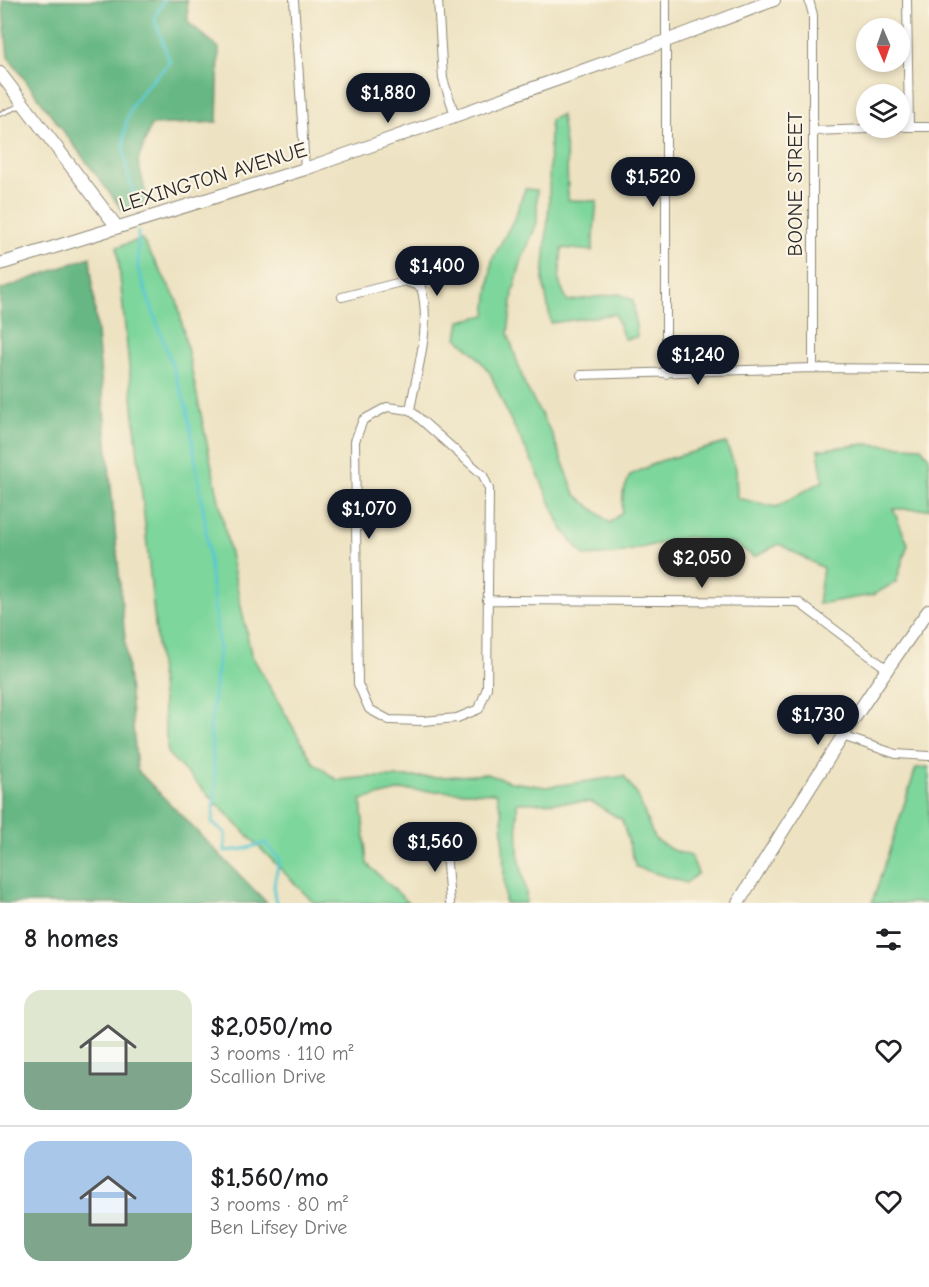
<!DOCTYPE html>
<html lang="en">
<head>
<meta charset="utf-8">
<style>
  :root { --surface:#fff; --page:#f2f2f2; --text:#202124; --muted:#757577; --line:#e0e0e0; --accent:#111827 }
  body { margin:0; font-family:"Comic Neue",sans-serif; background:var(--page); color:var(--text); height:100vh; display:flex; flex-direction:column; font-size:22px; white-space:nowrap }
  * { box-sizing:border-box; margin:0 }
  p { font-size:20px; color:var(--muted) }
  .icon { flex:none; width:33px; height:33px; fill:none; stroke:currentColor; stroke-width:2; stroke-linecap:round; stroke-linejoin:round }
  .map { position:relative; height:903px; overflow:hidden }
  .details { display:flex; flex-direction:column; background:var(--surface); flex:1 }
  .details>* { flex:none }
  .needle { width:39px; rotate:178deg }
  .fabs { position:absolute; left:856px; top:18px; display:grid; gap:12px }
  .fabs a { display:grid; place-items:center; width:54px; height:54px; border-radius:50%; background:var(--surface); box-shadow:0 3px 9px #0003; font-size:30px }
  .price { position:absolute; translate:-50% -51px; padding:0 14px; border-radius:21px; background:var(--accent); color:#fff; font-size:20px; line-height:39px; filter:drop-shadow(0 2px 3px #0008) }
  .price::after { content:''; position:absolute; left:50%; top:36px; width:18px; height:14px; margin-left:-9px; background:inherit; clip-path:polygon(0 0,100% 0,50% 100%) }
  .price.on { background:#222; color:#fff }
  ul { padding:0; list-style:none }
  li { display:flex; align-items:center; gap:18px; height:150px; padding:0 24px }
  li+li { border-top:2px solid var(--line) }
  li span { display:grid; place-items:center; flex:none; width:168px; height:120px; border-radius:18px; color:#555 }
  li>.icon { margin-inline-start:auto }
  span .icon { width:72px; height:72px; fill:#fffc; stroke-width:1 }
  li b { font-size:26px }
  h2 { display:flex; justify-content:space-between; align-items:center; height:72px; padding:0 24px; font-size:26px }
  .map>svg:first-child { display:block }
  .green { fill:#7dd69b; stroke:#548063; stroke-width:1.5 }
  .forest { fill:#66b783; stroke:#487157; stroke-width:1.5 }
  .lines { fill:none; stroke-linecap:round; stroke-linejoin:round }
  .stream { stroke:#5cc9d1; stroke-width:3 }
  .lane-casing { stroke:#8c8676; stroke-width:6 }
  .street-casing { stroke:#8c8676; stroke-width:10 }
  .secondary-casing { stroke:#8c8676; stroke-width:14 }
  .lane { stroke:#fff; stroke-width:4 }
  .street { stroke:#fff; stroke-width:8 }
  .secondary { stroke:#fff; stroke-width:12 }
  .labels { text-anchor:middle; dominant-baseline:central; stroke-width:4.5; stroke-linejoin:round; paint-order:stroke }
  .street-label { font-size:21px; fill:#2b2b2b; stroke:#fcf5e5 }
</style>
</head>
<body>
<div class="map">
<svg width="929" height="903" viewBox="0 0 929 903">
  <rect width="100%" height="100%" fill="#fcf5e5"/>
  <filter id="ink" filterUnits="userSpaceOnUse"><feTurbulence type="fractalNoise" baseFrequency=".0167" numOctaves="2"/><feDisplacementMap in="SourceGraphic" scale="12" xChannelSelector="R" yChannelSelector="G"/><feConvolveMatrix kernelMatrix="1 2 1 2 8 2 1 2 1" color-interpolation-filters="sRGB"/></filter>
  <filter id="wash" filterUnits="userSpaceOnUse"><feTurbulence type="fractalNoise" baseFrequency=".008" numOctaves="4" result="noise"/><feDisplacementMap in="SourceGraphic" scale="24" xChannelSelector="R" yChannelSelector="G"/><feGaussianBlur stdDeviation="1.35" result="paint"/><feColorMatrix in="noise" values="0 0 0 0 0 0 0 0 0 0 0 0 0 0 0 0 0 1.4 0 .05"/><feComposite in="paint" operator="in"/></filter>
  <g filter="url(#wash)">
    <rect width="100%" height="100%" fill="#ede2c1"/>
    <!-- green -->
    <path class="green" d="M 561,115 L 567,160 L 568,200 L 597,201 L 592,251 L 562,248 L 559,281 L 567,301 L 619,294 L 633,300 L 637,337 L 624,339 L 615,314 L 551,323 L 543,280 L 549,204 L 550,120 Z
      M 525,189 L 537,190 L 537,223 L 521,262 L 513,293 L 508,334 L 525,385 L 552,434 L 575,494 L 610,523 L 622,512 L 623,493 L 630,475 L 660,461 L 726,443 L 736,469 L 737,498 L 776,507 L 823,481 L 818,450 L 865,444 L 921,447 L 929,457 L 929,509 L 893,509 L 908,544 L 896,582 L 873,595 L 818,604 L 823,568 L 779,544 L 754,557 L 735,544 L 687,537 L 615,554 L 584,556 L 561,527 L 534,465 L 508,415 L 490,373 L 474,353 L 457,338 L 460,321 L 486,315 L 492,260 L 515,217 Z
      M 142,239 L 177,300 L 251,654 L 313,762 L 337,780 L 370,777 L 443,777 L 487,774 L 511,782 L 546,787 L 624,776 L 638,796 L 654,838 L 672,850 L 691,856 L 698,873 L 686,883 L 636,867 L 622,820 L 592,802 L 517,803 L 518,852 L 526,892 L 526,903 L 505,903 L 502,813 L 496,793 L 402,790 L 361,800 L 367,864 L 409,903 L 314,903 L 168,754 L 117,247 Z
      M 929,767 L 929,903 L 872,903 L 916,768 Z"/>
    <!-- forest -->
    <path class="forest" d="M 2,0 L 187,0 L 188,22 L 219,48 L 217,122 L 151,125 L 138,161 L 148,204 L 124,212 L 8,57 Z
      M 90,257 L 137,770 L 267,903 L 0,903 L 0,290 Z"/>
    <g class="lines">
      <!-- stream -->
      <path class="stream" d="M 137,205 C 126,172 115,133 135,101 C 144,87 159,74 170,62 L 154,18 L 164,0
        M 138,232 L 138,269 L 187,408 L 204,514 L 219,650 L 210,729 L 216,786 L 212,823 L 225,833 L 225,851 L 244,849 L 265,843 L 280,859 C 277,871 270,892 277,903"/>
    </g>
  </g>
  <g filter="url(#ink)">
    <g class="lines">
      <!-- lane casing -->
      <g class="lane-casing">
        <path id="lane" d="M 0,114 L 20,106"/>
      </g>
      <!-- street casing -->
      <g class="street-casing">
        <path id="street" d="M 294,0 L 305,169
          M 438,0 L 443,79 L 455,115
          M 809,0 L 813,15 L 813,368
          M 907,0 L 909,127
          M 905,127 L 929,127
          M 813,131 L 897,128
          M 342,297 L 405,281 L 421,287 C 432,326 417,370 410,410
          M 666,374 L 666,0
          M 581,375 L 813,368 L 929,369
          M 387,407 L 410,410 L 483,475 L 489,489 L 487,688 L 479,709 L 457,718 L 423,721 L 389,720 L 369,709 L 358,684 L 355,441 L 363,420 Z
          M 487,600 L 798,602 L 886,668
          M 842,736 L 896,754 L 929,756
          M 413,850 L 446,851 L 450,903"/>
      </g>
      <!-- secondary casing -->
      <g class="secondary-casing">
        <path id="secondary" d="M 0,73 L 117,227
          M 0,264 L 305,169 L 666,41 L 774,0
          M 738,903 C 800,804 860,704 929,610"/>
      </g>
      <!-- lane -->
      <use href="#lane" class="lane"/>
      <!-- street -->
      <use href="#street" class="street"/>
      <!-- secondary -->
      <use href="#secondary" class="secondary"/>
    </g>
  </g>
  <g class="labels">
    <!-- street labels -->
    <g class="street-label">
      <text transform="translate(213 177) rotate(-17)">LEXINGTON AVENUE</text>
      <text transform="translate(795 184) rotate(-90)">BOONE STREET</text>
    </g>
  </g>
</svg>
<div class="fabs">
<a><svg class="needle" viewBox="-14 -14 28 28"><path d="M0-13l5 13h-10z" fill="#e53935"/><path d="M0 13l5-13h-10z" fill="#757577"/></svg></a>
<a><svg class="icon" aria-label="layers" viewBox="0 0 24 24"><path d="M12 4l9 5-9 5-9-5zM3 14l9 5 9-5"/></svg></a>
</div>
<b class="price" style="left:388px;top:124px">$1,880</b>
<b class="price" style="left:653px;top:208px">$1,520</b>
<b class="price" style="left:437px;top:297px">$1,400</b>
<b class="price" style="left:698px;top:386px">$1,240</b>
<b class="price" style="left:369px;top:540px">$1,070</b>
<b class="price on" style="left:702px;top:589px">$2,050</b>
<b class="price" style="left:818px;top:746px">$1,730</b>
<b class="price" style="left:435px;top:873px">$1,560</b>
</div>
<section class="details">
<h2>8 homes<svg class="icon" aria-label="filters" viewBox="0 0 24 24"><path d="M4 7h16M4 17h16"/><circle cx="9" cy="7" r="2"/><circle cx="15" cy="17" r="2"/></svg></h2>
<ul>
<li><span style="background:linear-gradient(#dfe7d0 60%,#7fa58c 0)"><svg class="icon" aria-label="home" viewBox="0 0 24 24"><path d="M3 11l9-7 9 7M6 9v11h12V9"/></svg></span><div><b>$2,050/mo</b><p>3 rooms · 110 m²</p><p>Scallion Drive</p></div><svg class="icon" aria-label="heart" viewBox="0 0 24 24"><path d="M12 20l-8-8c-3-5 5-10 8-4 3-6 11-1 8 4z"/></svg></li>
<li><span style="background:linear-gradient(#a9c7e8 60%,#7fa58c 0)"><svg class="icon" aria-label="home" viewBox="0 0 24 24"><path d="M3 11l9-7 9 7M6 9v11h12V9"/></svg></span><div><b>$1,560/mo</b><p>3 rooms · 80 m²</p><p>Ben Lifsey Drive</p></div><svg class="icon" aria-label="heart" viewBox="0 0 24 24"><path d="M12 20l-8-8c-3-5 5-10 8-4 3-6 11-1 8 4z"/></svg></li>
</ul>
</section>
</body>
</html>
